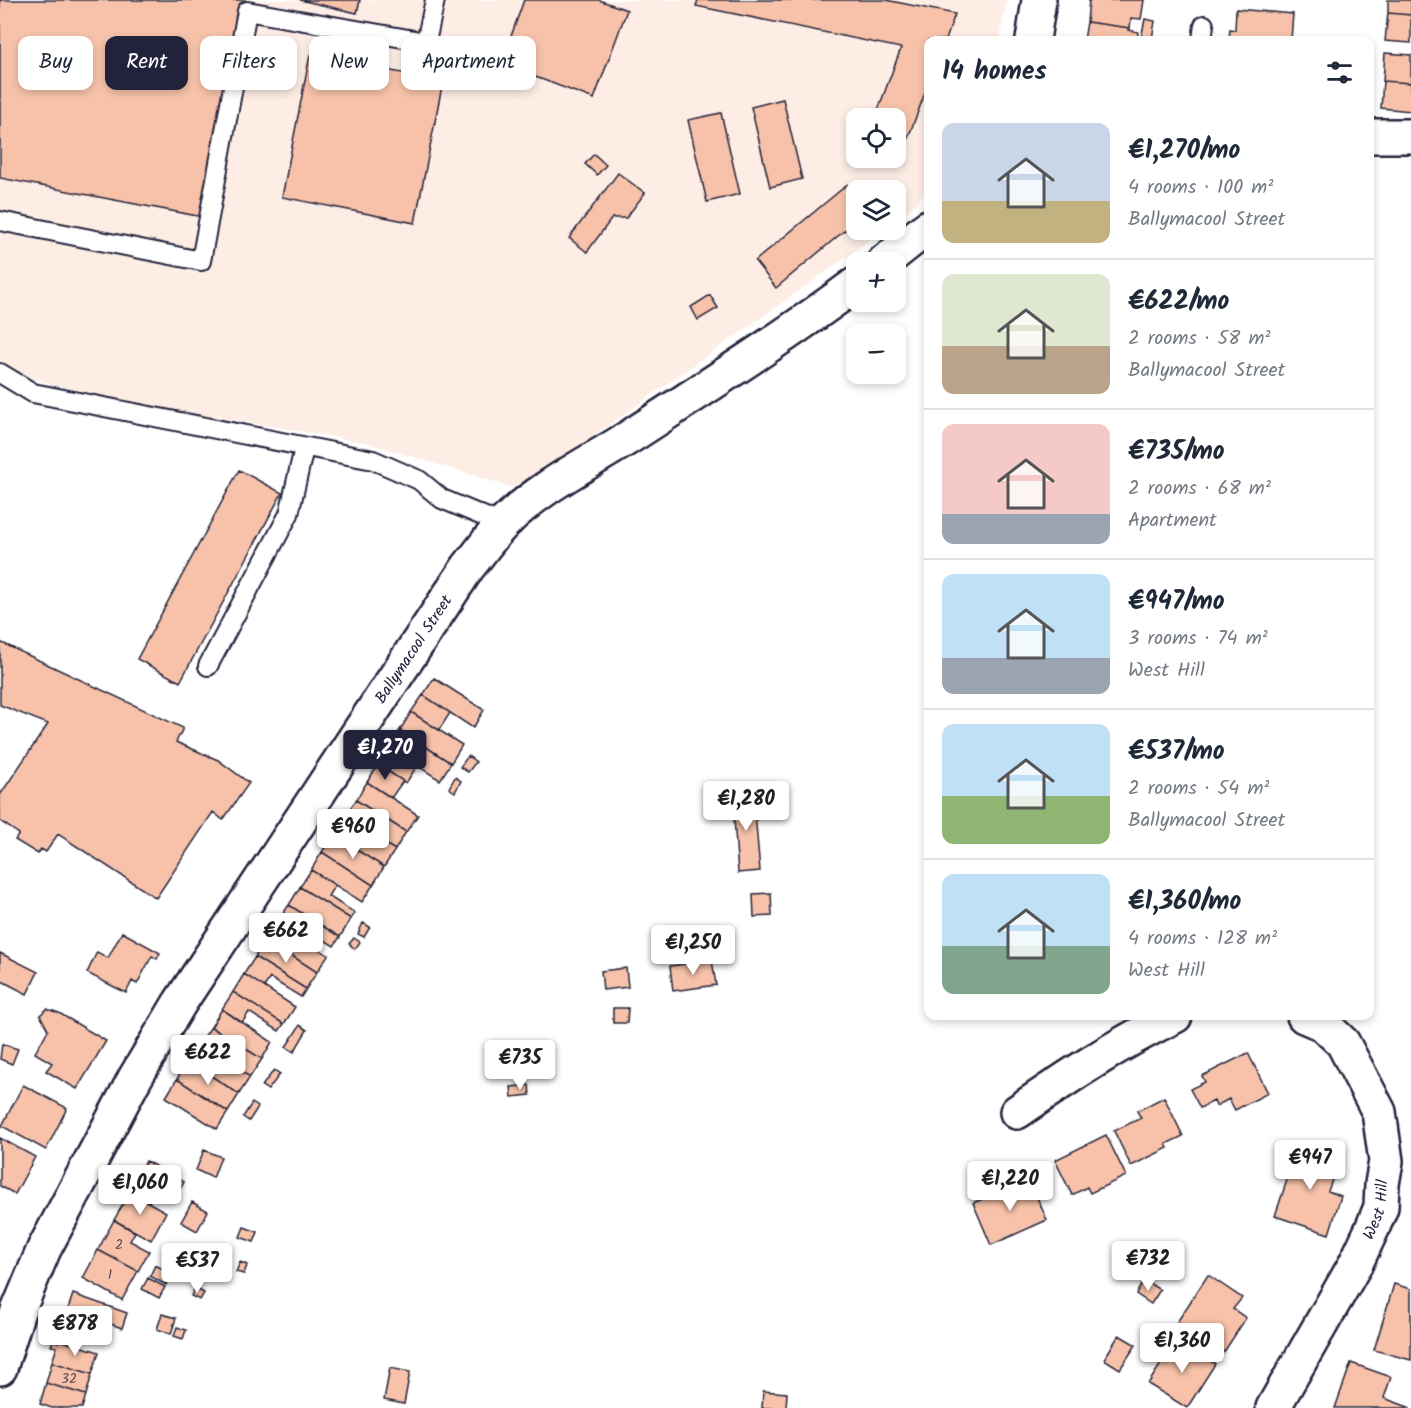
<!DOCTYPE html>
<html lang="en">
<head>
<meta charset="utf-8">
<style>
  :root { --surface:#fff; --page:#f2f2f3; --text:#1f2937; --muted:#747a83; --line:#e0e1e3; --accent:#22223b }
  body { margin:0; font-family:Kalam,sans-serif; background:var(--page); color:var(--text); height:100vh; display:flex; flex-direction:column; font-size:22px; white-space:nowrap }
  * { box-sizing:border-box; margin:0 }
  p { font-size:20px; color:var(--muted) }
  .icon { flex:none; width:33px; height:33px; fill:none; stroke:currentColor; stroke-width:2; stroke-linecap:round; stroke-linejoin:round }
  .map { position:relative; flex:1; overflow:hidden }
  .side { position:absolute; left:924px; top:36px; width:450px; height:984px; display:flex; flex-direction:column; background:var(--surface); border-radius:12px; box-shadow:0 3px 9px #0003 }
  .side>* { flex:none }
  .guide { position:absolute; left:18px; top:36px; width:570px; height:54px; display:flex; gap:12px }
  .buttons { position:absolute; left:846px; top:108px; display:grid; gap:12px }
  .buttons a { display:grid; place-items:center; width:60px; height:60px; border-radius:12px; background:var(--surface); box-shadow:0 3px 9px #0003; font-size:30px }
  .price { position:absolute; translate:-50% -51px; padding:0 14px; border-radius:6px; background:#fff; color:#222; font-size:20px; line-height:39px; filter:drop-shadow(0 2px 3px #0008) }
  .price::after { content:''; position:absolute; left:50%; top:36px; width:18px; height:14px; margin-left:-9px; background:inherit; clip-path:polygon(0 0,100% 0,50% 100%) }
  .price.selected { background:var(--accent); color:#fff }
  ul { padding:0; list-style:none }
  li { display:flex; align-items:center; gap:18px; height:150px; padding:0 18px }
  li+li { border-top:2px solid var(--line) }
  li span { display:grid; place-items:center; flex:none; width:168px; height:120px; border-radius:12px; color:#555 }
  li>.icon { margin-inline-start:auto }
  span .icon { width:72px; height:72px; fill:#fffc; stroke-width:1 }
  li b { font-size:26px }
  h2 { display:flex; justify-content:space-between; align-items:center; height:72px; padding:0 18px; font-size:26px }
  .pill { padding:0 21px; border-radius:12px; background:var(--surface); box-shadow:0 3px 9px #0003; font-size:21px; line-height:54px }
  .pill.selected { background:var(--accent); color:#fff }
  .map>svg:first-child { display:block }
  .built { fill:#fdede5; fill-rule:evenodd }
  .building { fill:#f7c2a9; stroke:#22223b; stroke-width:1.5 }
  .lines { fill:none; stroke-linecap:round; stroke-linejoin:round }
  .service-casing { stroke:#22223b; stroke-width:22 }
  .minor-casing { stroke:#22223b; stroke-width:38 }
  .secondary-casing { stroke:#22223b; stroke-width:38 }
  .service { stroke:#fff; stroke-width:18 }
  .minor { stroke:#fff; stroke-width:33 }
  .secondary { stroke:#fff; stroke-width:33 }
  .labels { text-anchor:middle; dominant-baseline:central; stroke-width:4.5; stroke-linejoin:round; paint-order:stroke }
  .number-label { font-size:14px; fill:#574a56 }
  .street-label { font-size:16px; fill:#22223b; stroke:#fff }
</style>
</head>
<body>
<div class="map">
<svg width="1411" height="1408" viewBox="0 0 1411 1408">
  <rect width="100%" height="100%" fill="#fff"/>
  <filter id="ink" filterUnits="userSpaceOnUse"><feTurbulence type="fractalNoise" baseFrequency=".0167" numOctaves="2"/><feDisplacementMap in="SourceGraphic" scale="12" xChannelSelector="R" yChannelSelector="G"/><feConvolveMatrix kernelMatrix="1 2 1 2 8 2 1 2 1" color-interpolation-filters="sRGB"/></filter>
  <g filter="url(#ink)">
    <!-- built -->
    <path class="built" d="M 0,0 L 1006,0 L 1000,40 L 928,40 L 928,187 L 916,204 L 896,219 L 896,190 L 856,190 L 856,230 L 882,230 L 841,261 L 518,489 L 368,443 L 99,397 L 20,375 L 0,359 ZM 856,118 L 896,118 L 896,158 L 856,158 Z"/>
    <!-- building -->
    <path class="building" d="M 0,0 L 245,0 L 203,217 L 0,178 Z
      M 300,0 L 360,0 L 357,13 Z
      M 524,0 L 599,0 L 627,10 L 594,99 L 501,64 Z
      M 698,0 L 886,0 L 955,14 L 946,40 L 928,40 L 928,85 L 905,146 L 896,142 L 896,118 L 875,118 L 901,48 L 696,6 Z
      M 1089,0 L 1144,0 L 1141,19 L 1131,18 L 1130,28 L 1087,22 Z
      M 1388,0 L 1411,0 L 1411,15 L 1388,13 Z
      M 1236,9 L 1293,14 L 1291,40 L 1229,40 L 1230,29 L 1235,30 Z
      M 1388,13 L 1411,15 L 1411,43 L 1385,41 Z
      M 1145,19 L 1155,21 L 1152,39 L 1141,38 Z
      M 1087,22 L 1130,28 L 1129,30 L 1138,32 L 1137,40 L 1084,40 Z
      M 1385,53 L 1411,55 L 1411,83 L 1383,81 Z
      M 310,55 L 443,81 L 415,223 L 282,197 Z
      M 1383,81 L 1411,83 L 1411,111 L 1381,108 Z
      M 783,99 L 802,179 L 770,187 L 751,107 Z
      M 721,113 L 740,194 L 707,202 L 688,120 Z
      M 594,154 L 606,165 L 597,175 L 585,164 Z
      M 618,173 L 645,193 L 626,218 L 612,218 L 587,252 L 569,238 Z
      M 848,184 L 856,194 L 856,221 L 776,288 L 755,261 Z
      M 710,295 L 718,308 L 698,320 L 691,307 Z
      M 239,470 L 282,493 L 180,682 L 137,659 Z
      M 0,642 L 183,728 L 176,742 L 218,760 L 249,783 L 223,820 L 213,812 L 156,898 L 58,834 L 46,852 L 41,849 L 38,854 L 15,840 L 19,834 L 0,821 L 0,795 L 48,724 L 0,705 Z
      M 434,678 L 484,710 L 473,728 L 423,695 Z
      M 423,695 L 450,713 L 439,730 L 411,712 Z
      M 411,712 L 462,745 L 451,763 L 400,730 Z
      M 400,730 L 451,763 L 440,780 L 389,748 Z
      M 389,748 L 417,766 L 406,783 L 378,765 Z
      M 468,756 L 476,762 L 468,772 L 460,767 Z
      M 378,765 L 403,781 L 391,798 L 367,782 Z
      M 455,777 L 461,781 L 455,792 L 449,788 Z
      M 367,782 L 418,815 L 406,832 L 356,800 Z
      M 753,790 L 760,871 L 738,873 L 732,791 Z
      M 356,800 L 406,832 L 395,850 L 344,817 Z
      M 344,817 L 395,850 L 384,867 L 333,835 Z
      M 333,835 L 384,867 L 373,885 L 322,852 Z
      M 322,852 L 373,885 L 362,902 L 311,870 Z
      M 311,870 L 335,885 L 328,896 L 355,913 L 351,919 L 300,887 Z
      M 300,887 L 351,919 L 340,937 L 289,905 Z
      M 771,893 L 772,916 L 754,917 L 753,894 Z
      M 289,905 L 340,937 L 334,946 L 307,929 L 302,938 L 277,922 Z
      M 277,922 L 328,955 L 317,972 L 266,939 Z
      M 363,923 L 370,927 L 364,937 L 358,934 Z
      M 122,932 L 160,953 L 157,959 L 152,956 L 137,984 L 132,981 L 126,993 L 87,973 L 97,952 L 108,958 Z
      M 354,938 L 360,942 L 355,949 L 349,944 Z
      M 266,939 L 317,972 L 306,989 L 255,957 Z
      M 0,953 L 38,972 L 27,994 L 0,980 Z
      M 255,957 L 306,989 L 301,997 L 270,978 L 264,987 L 244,974 Z
      M 712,960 L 716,985 L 673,991 L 670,966 Z
      M 626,968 L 628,987 L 603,990 L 601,971 Z
      M 244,974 L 295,1007 L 284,1024 L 233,992 Z
      M 233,992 L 284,1024 L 279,1031 L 249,1012 L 242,1023 L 222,1009 Z
      M 613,1008 L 628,1008 L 627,1023 L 613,1023 Z
      M 47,1009 L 59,1013 L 106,1041 L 77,1089 L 46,1071 L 52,1063 L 35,1053 L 48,1030 L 40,1015 Z
      M 222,1009 L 272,1042 L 262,1059 L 211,1027 Z
      M 300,1025 L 307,1030 L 294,1052 L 286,1047 Z
      M 211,1027 L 262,1059 L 250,1077 L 199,1044 Z
      M 2,1044 L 18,1049 L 12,1064 L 0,1059 Z
      M 199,1044 L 250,1077 L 239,1094 L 188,1061 Z
      M 1248,1053 L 1268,1093 L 1235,1110 L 1229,1099 L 1216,1106 L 1214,1101 L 1200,1108 L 1190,1089 L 1205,1082 L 1202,1076 Z
      M 188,1061 L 239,1094 L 228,1112 L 177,1079 Z
      M 274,1070 L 280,1074 L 268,1090 L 262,1086 Z
      M 177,1079 L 228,1112 L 217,1129 L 166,1097 Z
      M 23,1085 L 67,1108 L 46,1150 L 2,1126 Z
      M 529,1085 L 530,1095 L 512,1097 L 511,1087 Z
      M 1164,1097 L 1183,1136 L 1166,1144 L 1168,1148 L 1131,1166 L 1114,1131 L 1141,1118 L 1137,1111 Z
      M 252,1103 L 258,1107 L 249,1121 L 243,1117 Z
      M 1106,1135 L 1126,1176 L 1090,1193 L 1087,1187 L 1072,1195 L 1055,1160 Z
      M 0,1138 L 35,1157 L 15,1194 L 0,1186 Z
      M 1299,1144 L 1340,1158 L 1328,1191 L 1341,1196 L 1329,1234 L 1275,1216 Z
      M 204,1150 L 221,1157 L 213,1178 L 196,1170 Z
      M 146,1161 L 184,1182 L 175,1199 L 157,1189 L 149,1202 L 130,1192 Z
      M 1029,1179 L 1047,1220 L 991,1245 L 973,1203 Z
      M 130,1192 L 166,1212 L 151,1240 L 114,1220 Z
      M 192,1202 L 208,1211 L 197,1231 L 181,1222 Z
      M 114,1220 L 135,1232 L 130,1241 L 149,1251 L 138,1271 L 98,1250 Z
      M 244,1227 L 258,1232 L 254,1242 L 240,1237 Z
      M 98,1250 L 138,1271 L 122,1300 L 83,1278 Z
      M 240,1262 L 247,1265 L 244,1274 L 236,1272 Z
      M 155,1265 L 172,1273 L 166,1285 L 150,1276 Z
      M 1208,1275 L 1242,1298 L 1233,1309 L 1246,1318 L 1224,1352 L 1177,1322 Z
      M 148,1278 L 165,1287 L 159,1298 L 142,1289 Z
      M 1144,1280 L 1160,1290 L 1151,1304 L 1136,1294 Z
      M 1394,1284 L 1411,1289 L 1411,1360 L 1374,1350 Z
      M 195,1288 L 204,1293 L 200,1300 L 191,1296 Z
      M 73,1294 L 127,1313 L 122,1328 L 105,1322 L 99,1340 L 62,1327 Z
      M 162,1314 L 176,1318 L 171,1334 L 157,1329 Z
      M 177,1327 L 186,1330 L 183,1339 L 174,1336 Z
      M 1119,1335 L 1136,1345 L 1120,1369 L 1104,1359 Z
      M 1177,1339 L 1215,1364 L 1187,1408 L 1148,1384 Z
      M 53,1340 L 58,1342 L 59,1340 L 99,1352 L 92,1374 L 52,1362 L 57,1347 L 51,1346 Z
      M 52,1362 L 92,1374 L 86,1395 L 46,1383 Z
      M 1351,1363 L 1391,1377 L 1384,1398 L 1411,1408 L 1335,1408 Z
      M 390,1368 L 410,1372 L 404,1404 L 384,1400 Z
      M 46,1383 L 86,1395 L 82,1408 L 52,1408 L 40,1404 Z
      M 763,1391 L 787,1393 L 786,1408 L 762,1408 Z"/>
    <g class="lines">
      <!-- service casing -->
      <g class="service-casing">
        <path id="service" d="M 1202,40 L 1204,25
          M 0,221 L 201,261 L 247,11 L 426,42 L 435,0
          M 0,373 L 33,393 L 373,460 L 419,480 L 442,499 L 502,524
          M 208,666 L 289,514 L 304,448"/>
      </g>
      <!-- minor casing -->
      <g class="minor-casing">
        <g id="minor">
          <path d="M 1370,136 L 1411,136"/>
          <path d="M 1017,1112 C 1068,1077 1119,1043 1175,1016"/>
          <path id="s1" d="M 1273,1408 L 1356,1263 L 1372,1229 L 1381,1207 L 1382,1184 L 1386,1161 L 1379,1112 L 1343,1043 L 1323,1024 L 1304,1016"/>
        </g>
      </g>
      <!-- secondary casing -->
      <g class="secondary-casing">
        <g id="secondary">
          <path d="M 1033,40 L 1039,0"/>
          <path d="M 884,262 L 928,227"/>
          <path id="s2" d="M 0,1368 L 18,1311 L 44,1249 L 135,1078 L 179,1004 L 468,567 C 480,553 490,537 503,524 C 540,486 590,463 634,434 C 709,385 785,337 856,284"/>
        </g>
      </g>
      <!-- service -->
      <use href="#service" class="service"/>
      <!-- minor -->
      <use href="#minor" class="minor"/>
      <!-- secondary -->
      <use href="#secondary" class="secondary"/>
    </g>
  </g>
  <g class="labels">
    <!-- number labels -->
    <g class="number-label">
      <text x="119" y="1245">2</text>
      <text x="110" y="1275">1</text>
      <text x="69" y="1379">32</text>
    </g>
    <!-- street labels -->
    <g class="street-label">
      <text stroke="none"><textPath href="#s2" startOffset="832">Ballymacool Street</textPath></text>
      <text stroke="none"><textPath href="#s1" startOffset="225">West Hill</textPath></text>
    </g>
  </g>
</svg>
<div class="buttons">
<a><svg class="icon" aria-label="locate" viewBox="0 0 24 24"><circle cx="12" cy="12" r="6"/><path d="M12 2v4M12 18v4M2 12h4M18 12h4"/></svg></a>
<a><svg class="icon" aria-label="layers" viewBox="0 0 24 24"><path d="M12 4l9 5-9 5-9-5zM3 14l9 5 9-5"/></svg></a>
<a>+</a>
<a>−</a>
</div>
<b class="price selected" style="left:385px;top:781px">€1,270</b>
<b class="price" style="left:746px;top:832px">€1,280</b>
<b class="price" style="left:353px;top:860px">€960</b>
<b class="price" style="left:286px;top:964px">€662</b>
<b class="price" style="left:693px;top:976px">€1,250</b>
<b class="price" style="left:208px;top:1086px">€622</b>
<b class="price" style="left:520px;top:1091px">€735</b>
<b class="price" style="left:1310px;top:1191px">€947</b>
<b class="price" style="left:1010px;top:1212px">€1,220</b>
<b class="price" style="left:140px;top:1216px">€1,060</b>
<b class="price" style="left:1148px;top:1292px">€732</b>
<b class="price" style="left:197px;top:1294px">€537</b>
<b class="price" style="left:75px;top:1357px">€878</b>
<b class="price" style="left:1182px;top:1374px">€1,360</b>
<div class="guide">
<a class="pill">Buy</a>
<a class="pill selected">Rent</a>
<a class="pill">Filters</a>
<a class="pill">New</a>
<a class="pill">Apartment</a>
</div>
<section class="side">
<h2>14 homes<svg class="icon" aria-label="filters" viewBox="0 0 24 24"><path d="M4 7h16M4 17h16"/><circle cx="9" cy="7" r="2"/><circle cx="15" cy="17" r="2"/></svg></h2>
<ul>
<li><span style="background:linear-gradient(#c9d6e8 65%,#c2b280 0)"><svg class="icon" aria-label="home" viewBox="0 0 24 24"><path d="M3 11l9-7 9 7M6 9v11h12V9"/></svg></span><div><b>€1,270/mo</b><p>4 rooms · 100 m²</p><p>Ballymacool Street</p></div></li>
<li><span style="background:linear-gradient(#dfe7d0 60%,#b9a48a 0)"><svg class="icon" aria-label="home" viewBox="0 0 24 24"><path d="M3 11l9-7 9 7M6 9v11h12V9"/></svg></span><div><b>€622/mo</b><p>2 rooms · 58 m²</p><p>Ballymacool Street</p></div></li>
<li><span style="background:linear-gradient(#f6c9c9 75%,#9aa5b1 0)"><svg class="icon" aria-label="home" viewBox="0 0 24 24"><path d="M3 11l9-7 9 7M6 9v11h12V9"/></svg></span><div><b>€735/mo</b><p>2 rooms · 68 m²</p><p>Apartment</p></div></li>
<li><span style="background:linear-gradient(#bfe0f5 70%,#9aa5b1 0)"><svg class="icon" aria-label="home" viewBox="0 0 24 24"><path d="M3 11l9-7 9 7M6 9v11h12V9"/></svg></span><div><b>€947/mo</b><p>3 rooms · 74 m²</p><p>West Hill</p></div></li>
<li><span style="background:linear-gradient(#bfe0f5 60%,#8fb573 0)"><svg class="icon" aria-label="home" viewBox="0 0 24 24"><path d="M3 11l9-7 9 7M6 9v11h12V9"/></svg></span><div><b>€537/mo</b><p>2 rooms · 54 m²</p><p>Ballymacool Street</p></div></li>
<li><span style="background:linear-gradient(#bfe0f5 60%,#7fa58c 0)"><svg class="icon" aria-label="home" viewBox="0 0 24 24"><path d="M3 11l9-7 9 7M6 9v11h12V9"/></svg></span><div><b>€1,360/mo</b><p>4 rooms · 128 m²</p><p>West Hill</p></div></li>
</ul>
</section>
</div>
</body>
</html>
